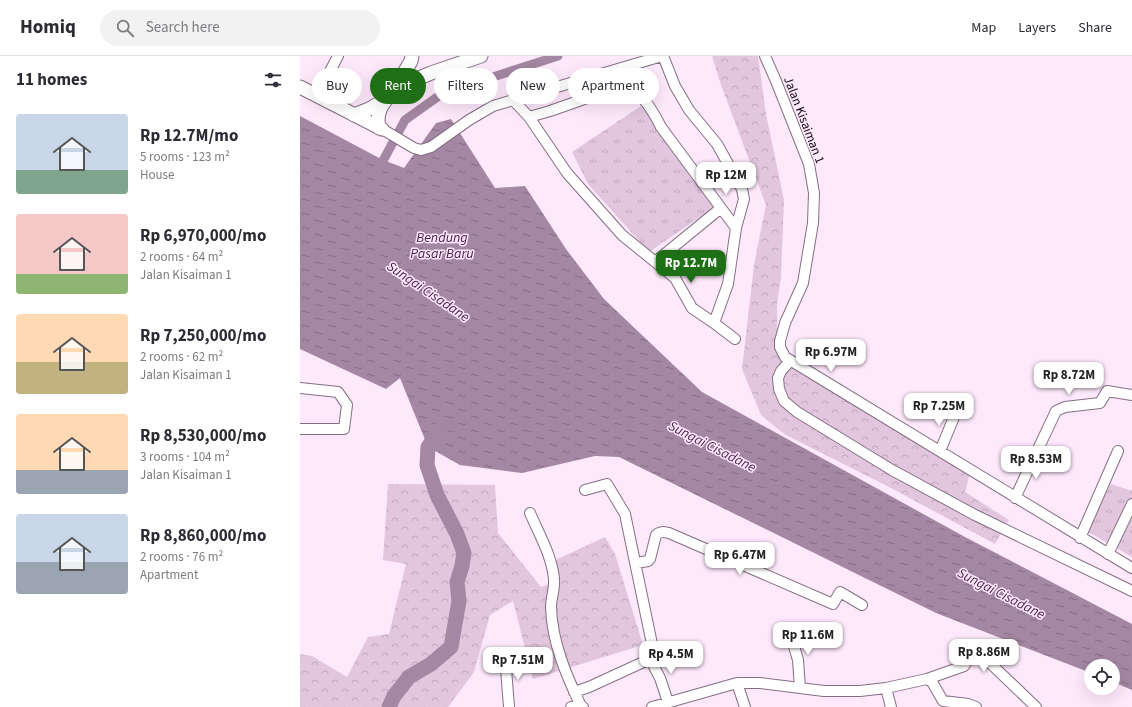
<!DOCTYPE html>
<html lang="en">
<head>
<meta charset="utf-8">
<style>
  :root { --surface:#fff; --page:#f2f2f3; --text:#2b2b33; --muted:#7c7c81; --line:#e1e1e2; --accent:#1f6f16 }
  body { margin:0; font-family:"Source Sans 3",sans-serif; background:var(--page); color:var(--text); height:100vh; display:flex; flex-direction:column; font-size:15px; white-space:nowrap }
  * { box-sizing:border-box; margin:0 }
  p { font-size:13px; color:var(--muted) }
  .icon { flex:none; width:22px; height:22px; fill:none; stroke:currentColor; stroke-width:2; stroke-linecap:round; stroke-linejoin:round }
  .map { position:relative; flex:1; overflow:hidden }
  .side { display:flex; flex-direction:column; background:var(--surface); width:300px }
  .side>* { flex:none }
  .hud { position:absolute; left:12px; top:12px; width:380px; height:36px; display:flex; gap:8px }
  .buttons { position:absolute; left:784px; top:603px; display:grid; gap:8px }
  .buttons a { display:grid; place-items:center; width:36px; height:36px; border-radius:50%; background:var(--surface); box-shadow:0 4px 16px #0002; font-size:20px }
  .price { position:absolute; translate:-50% -34px; padding:0 9px; border-radius:8px; background:#fff; color:#222; font-size:13px; line-height:26px; filter:drop-shadow(0 1px 2px #0008) }
  .price::after { content:''; position:absolute; left:50%; top:24px; width:12px; height:9px; margin-left:-6px; background:inherit; clip-path:polygon(0 0,100% 0,50% 100%) }
  .price.on { background:var(--accent); color:#fff }
  ul { padding:0; list-style:none }
  li { display:flex; align-items:center; gap:12px; height:100px; padding:0 16px }
  li span { display:grid; place-items:center; flex:none; width:112px; height:80px; border-radius:4px; color:#555 }
  li>.icon { margin-inline-start:auto }
  span .icon { width:48px; height:48px; fill:#fffc; stroke-width:1 }
  li b { font-size:17px }
  h2 { display:flex; justify-content:space-between; align-items:center; height:48px; padding:0 16px; font-size:17px }
  .chip { padding:0 14px; border-radius:18px; background:var(--surface); box-shadow:0 4px 16px #0002; font-size:14px; line-height:36px }
  .chip.on { background:var(--accent); color:#fff }
  header { display:flex; align-items:center; gap:24px; box-sizing:border-box; height:56px; padding:0 20px; background:var(--surface); border-bottom:1px solid var(--line) }
  header strong { font-size:19px }
  nav { display:flex; gap:22px; margin-inline-start:auto; font-size:14px }
  .search { width:280px; height:36px; background:var(--page); display:flex; align-items:center; gap:10px; box-sizing:border-box; padding:0 14px; border-radius:22px; color:var(--muted); font-size:15px }
  main { display:flex; flex:1; min-height:0 }
  .map>svg:first-child { display:block }
  .grass { fill:url(#grass-tufts) }
  .forest { fill:url(#forest-crowns) }
  .water { fill:url(#water-ripples) }
  .lines { fill:none; stroke-linecap:round; stroke-linejoin:round }
  .canal { stroke:#a487a2; stroke-width:9 }
  .river { stroke:#a487a2; stroke-width:15 }
  .minor-casing { stroke:#856e83; stroke-width:12 }
  .major-casing { stroke:#856e83; stroke-width:15 }
  .minor { stroke:#fff; stroke-width:10 }
  .major { stroke:#fff; stroke-width:13 }
  .labels { text-anchor:middle; dominant-baseline:central; stroke-width:3; stroke-linejoin:round; paint-order:stroke }
  .street-label { font-size:13px; fill:#110910; stroke:#fee9fc }
  .water-label { font-size:14px; font-style:italic; fill:#471f45; stroke:#fee9fc }
</style>
</head>
<body>
<header>
<strong>Homiq</strong>
<div class="search"><svg class="icon" aria-label="search" viewBox="0 0 24 24"><circle cx="10" cy="10" r="6"/><path d="M15 15l6 6"/></svg>Search here</div>
<nav><a>Map</a><a>Layers</a><a>Share</a></nav>
</header>
<main>
<section class="side">
<h2>11 homes<svg class="icon" aria-label="filters" viewBox="0 0 24 24"><path d="M4 7h16M4 17h16"/><circle cx="9" cy="7" r="2"/><circle cx="15" cy="17" r="2"/></svg></h2>
<ul>
<li><span style="background:linear-gradient(#c9d6e8 70%,#7fa58c 0)"><svg class="icon" aria-label="home" viewBox="0 0 24 24"><path d="M3 11l9-7 9 7M6 9v11h12V9"/></svg></span><div><b>Rp 12.7M/mo</b><p>5 rooms · 123 m²</p><p>House</p></div></li>
<li><span style="background:linear-gradient(#f6c9c9 75%,#8fb573 0)"><svg class="icon" aria-label="home" viewBox="0 0 24 24"><path d="M3 11l9-7 9 7M6 9v11h12V9"/></svg></span><div><b>Rp 6,970,000/mo</b><p>2 rooms · 64 m²</p><p>Jalan Kisaiman 1</p></div></li>
<li><span style="background:linear-gradient(#ffd9b3 60%,#c2b280 0)"><svg class="icon" aria-label="home" viewBox="0 0 24 24"><path d="M3 11l9-7 9 7M6 9v11h12V9"/></svg></span><div><b>Rp 7,250,000/mo</b><p>2 rooms · 62 m²</p><p>Jalan Kisaiman 1</p></div></li>
<li><span style="background:linear-gradient(#ffd9b3 70%,#9aa5b1 0)"><svg class="icon" aria-label="home" viewBox="0 0 24 24"><path d="M3 11l9-7 9 7M6 9v11h12V9"/></svg></span><div><b>Rp 8,530,000/mo</b><p>3 rooms · 104 m²</p><p>Jalan Kisaiman 1</p></div></li>
<li><span style="background:linear-gradient(#c9d6e8 60%,#9aa5b1 0)"><svg class="icon" aria-label="home" viewBox="0 0 24 24"><path d="M3 11l9-7 9 7M6 9v11h12V9"/></svg></span><div><b>Rp 8,860,000/mo</b><p>2 rooms · 76 m²</p><p>Apartment</p></div></li>
</ul>
</section>
<div class="map">
<svg width="832" height="651" viewBox="0 0 832 651">
  <defs>
    <pattern id="grass-tufts" width="24" height="20" patternUnits="userSpaceOnUse"><rect width="24" height="20" fill="#e1c6de"/><path d="M3 7l-1-3M5 7V3M7 7l1-3M15 17l-1-3M17 17v-4M19 17l1-3" fill="none" stroke="#c0a9bd"/></pattern>
    <pattern id="forest-crowns" width="20" height="18" patternUnits="userSpaceOnUse"><rect width="20" height="18" fill="#e1c6de"/><path d="M2 6a3 3 0 1 1 6 0M12 15a3 3 0 1 1 6 0" fill="none" stroke="#c0a9bd"/></pattern>
    <pattern id="water-ripples" width="26" height="14" patternUnits="userSpaceOnUse"><rect width="26" height="14" fill="#a487a2"/><path d="M2 4q2-2 4 0t4 0M15 11q2-2 4 0t4 0" fill="none" stroke="#846d83"/></pattern>
  </defs>
  <rect width="100%" height="100%" fill="#fee9fc"/>
  <!-- grass -->
  <path class="grass" d="M 341,50 L 416,150 L 349,196 L 288,128 L 272,96 Z
    M 811,428 L 832,435 L 832,501 L 785,474 Z"/>
  <!-- forest -->
  <path class="forest" d="M 412,0 L 458,0 L 466,58 L 484,144 L 481,221 L 477,249 L 477,298 L 671,413 L 665,436 L 709,464 L 695,488 L 591,432 L 484,378 L 461,359 L 442,313 L 454,209 L 466,149 L 421,29 Z
    M 88,428 L 195,429 L 198,477 L 241,531 L 257,525 L 249,507 L 305,481 L 315,498 L 343,589 L 233,623 L 213,545 L 190,559 L 174,616 L 148,651 L 0,651 L 0,598 L 12,600 L 47,621 L 68,581 L 89,578 L 106,508 L 83,504 Z"/>
  <!-- water -->
  <path class="water" d="M 0,60 L 83,104 L 104,112 L 136,67 L 151,63 L 195,132 L 225,130 L 266,193 L 304,243 L 402,336 L 665,481 L 832,568 L 832,634 L 813,626 L 813,610 L 791,610 L 791,617 L 636,557 L 319,401 L 295,400 L 222,417 L 160,409 L 128,391 L 100,322 L 86,333 L 0,293 Z"/>
  <g class="lines">
    <!-- canal -->
    <path class="canal" d="M 78,114 L 105,64 L 143,37 L 258,0"/>
    <!-- river -->
    <path class="river" d="M 89,651 L 94,640 L 109,621 L 131,608 L 151,591 L 159,545 L 157,526 L 162,510 L 164,497 L 157,478 L 137,439 L 127,409 L 128,391 L 140,374"/>
    <!-- minor casing -->
    <g class="minor-casing">
      <path id="minor" d="M 363,0 L 375,30 L 389,54 L 417,88 L 442,133 L 444,143 L 436,172 L 428,228 L 414,267 L 435,283
        M 465,0 L 476,25 L 509,108 L 514,137 L 513,167 L 503,227 L 485,267 L 480,285 L 480,291 L 485,301 L 832,512
        M 17,40 L 38,0
        M 214,45 L 229,61 L 267,117 L 322,179 L 375,222 L 392,252 L 414,267
        M 229,61 L 250,55 L 324,29 C 341,34 353,55 361,71 L 421,152 L 355,206
        M 82,73 L 114,92 L 121,94 L 131,91 L 169,64 L 193,50 L 362,0
        M 421,152 L 436,172
        M 490,305 L 481,315 L 478,322 L 479,333 L 484,345 L 497,356 L 592,414 L 675,459 L 832,535
        M 0,332 L 38,336 L 47,349 L 44,373 L 0,373
        M 640,395 L 657,354
        M 715,442 L 756,355 L 765,351 L 800,347 L 807,335 L 832,339
        M 230,457 C 239,478 252,500 254,523 C 255,532 251,542 251,551 C 252,586 266,619 281,650 L 283,651
        M 780,482 L 818,395
        M 808,498 L 832,448
        M 336,507 L 348,505 L 350,503 L 356,479 C 360,475 364,476 369,477 L 533,548 L 540,536 L 562,549
        M 489,573 L 498,604 L 500,632
        M 205,600 L 209,651
        M 350,603 L 360,622 L 368,646
        M 627,623 L 664,610 L 666,607 L 661,599 L 662,593 L 667,591 L 691,608 L 736,651
        M 437,627 L 445,651
        M 586,632 L 591,651
        M 274,636 L 289,631 L 350,603 L 352,588 L 325,458 L 307,428 L 285,434
        M 271,651 L 281,650
        M 352,651 L 437,627 L 460,627 L 524,635 L 560,635 L 586,632 L 627,623 L 632,626 L 643,645 L 668,648 L 676,651"/>
    </g>
    <!-- major casing -->
    <g class="major-casing">
      <path id="major" d="M 0,31 L 82,73
        M 94,33 L 131,17 L 181,0
        M 54,59 L 69,53 L 85,44
        M 79,72 C 75,53 85,46 95,32 C 100,23 106,14 111,5 L 112,0"/>
    </g>
    <!-- minor -->
    <use href="#minor" class="minor"/>
    <!-- major -->
    <use href="#major" class="major"/>
  </g>
  <g class="labels">
    <!-- street labels -->
    <g class="street-label">
      <text transform="translate(504 64) rotate(69)">Jalan Kisaiman 1</text>
    </g>
    <!-- water labels -->
    <g class="water-label">
      <text x="142" y="182">Bendung<tspan x="142" dy="16">Pasar Baru</tspan></text>
      <text transform="translate(128 236) rotate(34)">Sungai Cisadane</text>
      <text transform="translate(412 391) rotate(27)">Sungai Cisadane</text>
      <text transform="translate(701 538) rotate(27)">Sungai Cisadane</text>
    </g>
  </g>
</svg>
<div class="buttons">
<a><svg class="icon" aria-label="locate" viewBox="0 0 24 24"><circle cx="12" cy="12" r="6"/><path d="M12 2v4M12 18v4M2 12h4M18 12h4"/></svg></a>
</div>
<b class="price" style="left:426px;top:140px">Rp 12M</b>
<b class="price on" style="left:391px;top:228px">Rp 12.7M</b>
<b class="price" style="left:531px;top:317px">Rp 6.97M</b>
<b class="price" style="left:769px;top:340px">Rp 8.72M</b>
<b class="price" style="left:639px;top:371px">Rp 7.25M</b>
<b class="price" style="left:736px;top:424px">Rp 8.53M</b>
<b class="price" style="left:440px;top:520px">Rp 6.47M</b>
<b class="price" style="left:508px;top:600px">Rp 11.6M</b>
<b class="price" style="left:684px;top:617px">Rp 8.86M</b>
<b class="price" style="left:371px;top:619px">Rp 4.5M</b>
<b class="price" style="left:218px;top:625px">Rp 7.51M</b>
<div class="hud">
<a class="chip">Buy</a>
<a class="chip on">Rent</a>
<a class="chip">Filters</a>
<a class="chip">New</a>
<a class="chip">Apartment</a>
</div>
</div>
</main>
</body>
</html>
